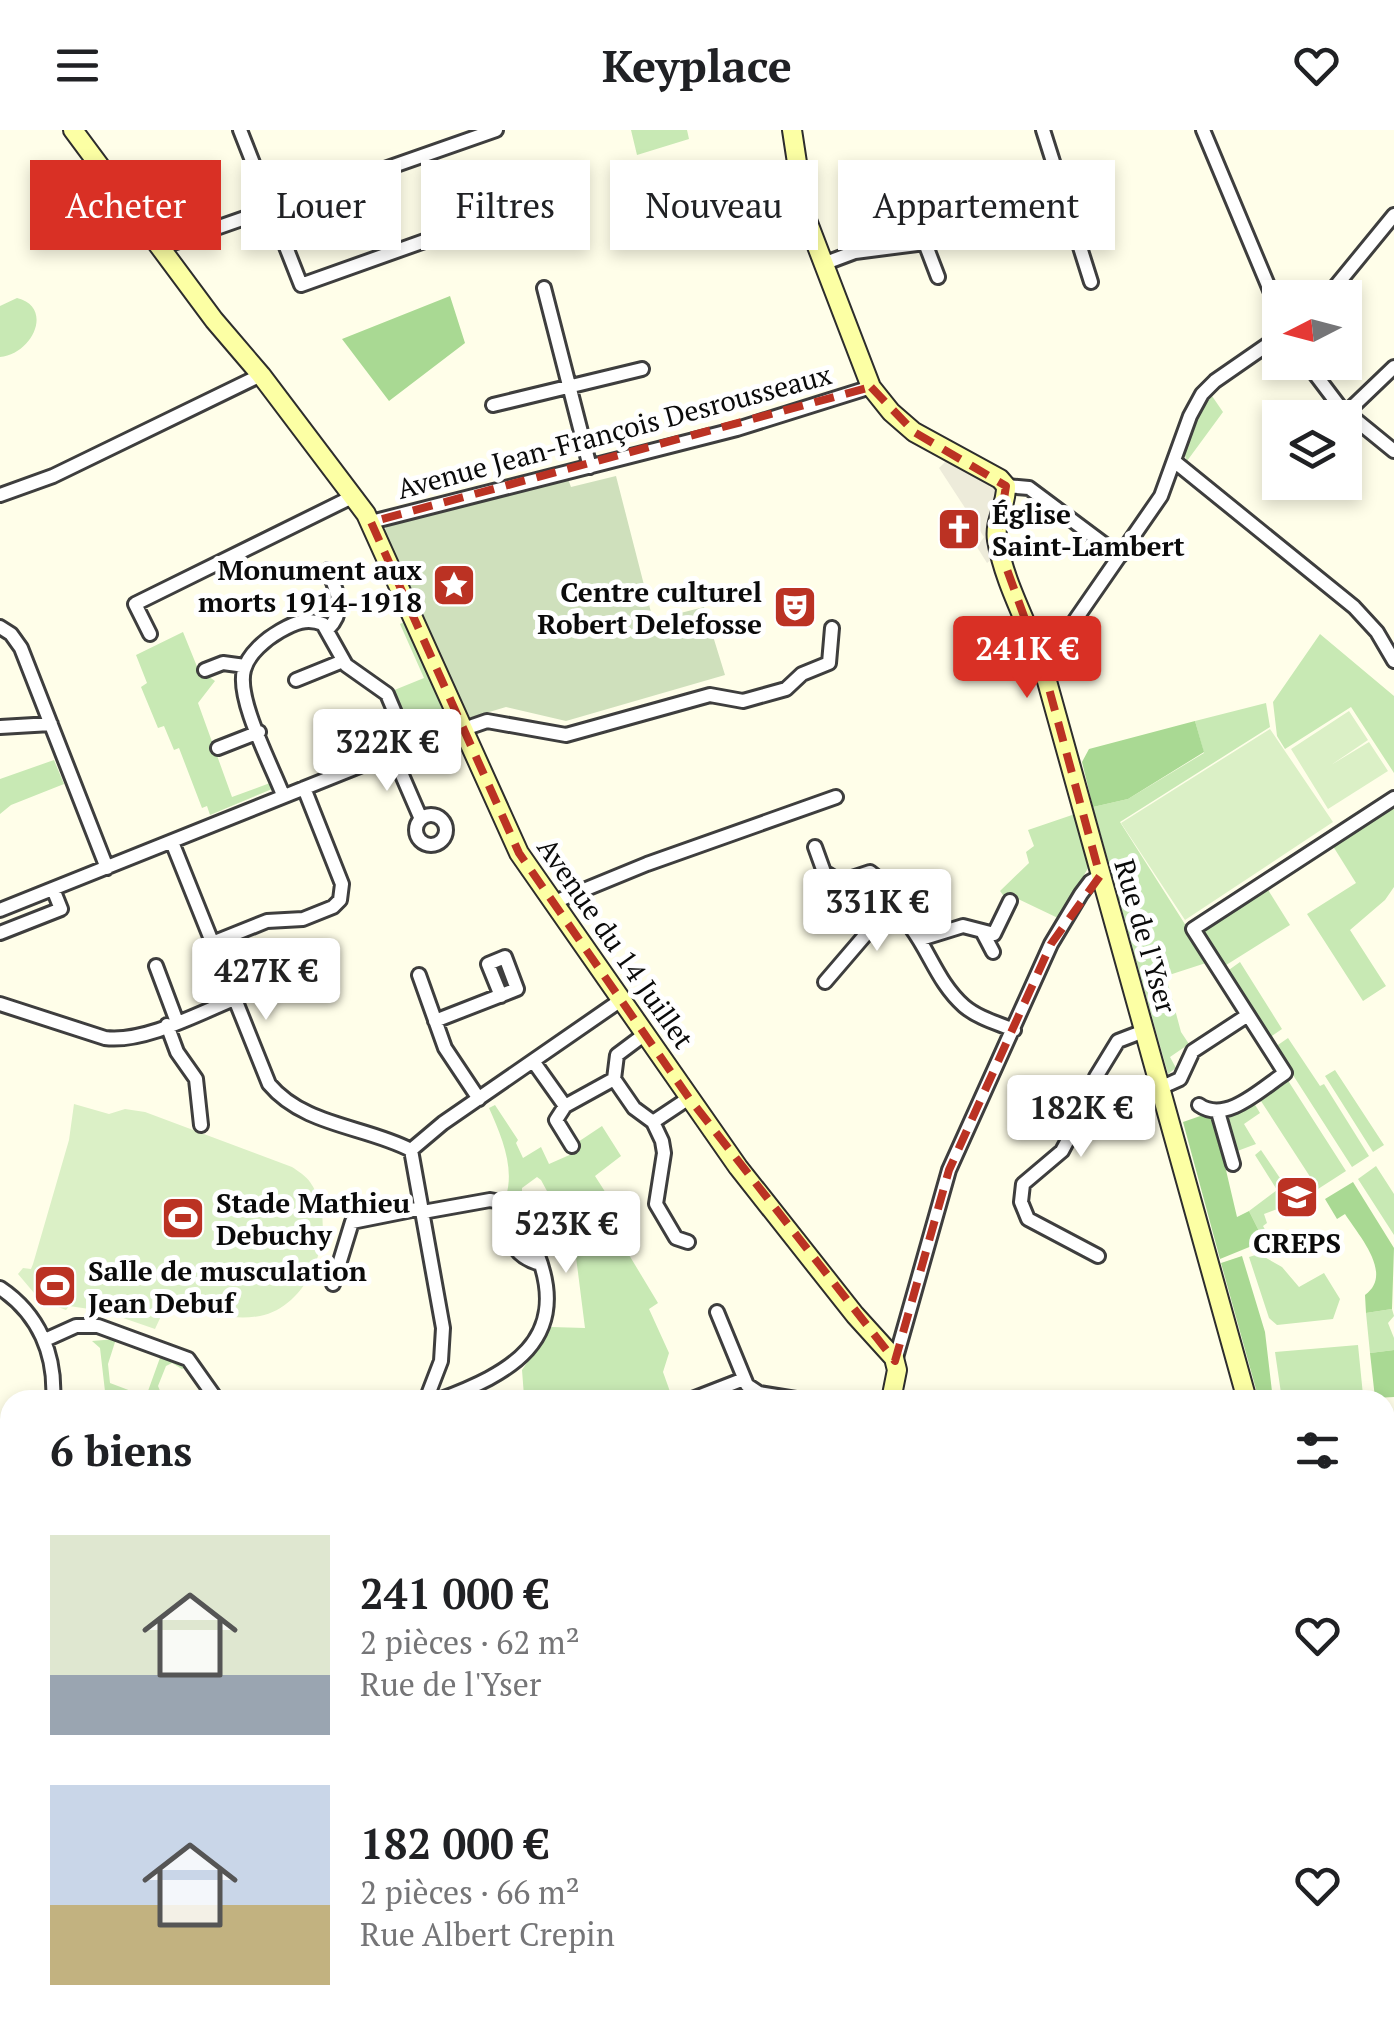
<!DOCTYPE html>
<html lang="fr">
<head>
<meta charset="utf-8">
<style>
  :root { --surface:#fff; --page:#f6f6f6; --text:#202124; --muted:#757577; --accent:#d93025 }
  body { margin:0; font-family:"PT Serif",serif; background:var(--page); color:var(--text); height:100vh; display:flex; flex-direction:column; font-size:38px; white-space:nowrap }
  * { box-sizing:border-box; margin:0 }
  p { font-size:32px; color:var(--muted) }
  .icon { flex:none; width:55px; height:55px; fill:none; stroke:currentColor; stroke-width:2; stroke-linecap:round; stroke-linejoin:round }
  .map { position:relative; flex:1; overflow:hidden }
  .sheet { position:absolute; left:0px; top:1260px; width:1395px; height:640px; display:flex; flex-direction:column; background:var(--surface); border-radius:30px 30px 0 0; box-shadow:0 5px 15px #0003 }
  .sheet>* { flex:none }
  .guide { position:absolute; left:30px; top:30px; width:1335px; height:90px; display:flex; gap:20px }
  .needle { width:65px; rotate:264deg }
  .fabs { position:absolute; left:1262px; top:150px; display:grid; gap:20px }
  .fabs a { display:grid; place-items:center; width:100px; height:100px; border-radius:0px; background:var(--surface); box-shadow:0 5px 15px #0003; font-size:50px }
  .price { position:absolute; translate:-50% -85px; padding:0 22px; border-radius:10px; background:#fff; color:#222; font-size:32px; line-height:65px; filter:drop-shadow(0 2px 5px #0008) }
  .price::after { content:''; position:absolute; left:50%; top:60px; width:30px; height:22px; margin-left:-15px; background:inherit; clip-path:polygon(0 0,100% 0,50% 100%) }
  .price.on { background:var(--accent); color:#fff }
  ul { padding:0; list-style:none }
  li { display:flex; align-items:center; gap:30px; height:250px; padding:0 50px }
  li span { display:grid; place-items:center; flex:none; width:280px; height:200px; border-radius:0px; color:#555 }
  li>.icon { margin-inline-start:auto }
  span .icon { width:120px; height:120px; fill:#fffc; stroke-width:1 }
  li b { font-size:42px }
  h2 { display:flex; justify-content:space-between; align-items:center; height:120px; padding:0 50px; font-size:42px }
  .chip { padding:0 35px; border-radius:0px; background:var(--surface); box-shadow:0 5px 15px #0003; font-size:35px; line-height:90px }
  .chip.on { background:var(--accent); color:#fff }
  header { display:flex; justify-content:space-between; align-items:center; height:130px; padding:0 50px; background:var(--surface); font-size:45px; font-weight:700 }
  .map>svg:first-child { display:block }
  .farmland { fill:#f2f4ca }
  .green { fill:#c8e9b4 }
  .forest { fill:#a9d993 }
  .cemetery { fill:#cfe0bc }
  .pitch { fill:#dbf0c6 }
  .plaza { fill:#edebda }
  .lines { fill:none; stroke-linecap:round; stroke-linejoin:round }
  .street-casing { stroke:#3e3e3e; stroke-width:18 }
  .secondary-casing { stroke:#2d2d2d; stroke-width:22 }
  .street { stroke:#fff; stroke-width:12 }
  .secondary { stroke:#fcffa4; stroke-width:18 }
  .marked { fill:none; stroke:#bb3223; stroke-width:8; stroke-dasharray:20 12; stroke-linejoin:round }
  .labels { text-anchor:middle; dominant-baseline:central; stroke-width:10; stroke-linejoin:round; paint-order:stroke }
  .street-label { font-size:28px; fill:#0b0b0b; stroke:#fff }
  .poi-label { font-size:28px; font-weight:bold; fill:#0b0b0b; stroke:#fff; text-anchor:start }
</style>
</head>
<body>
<header><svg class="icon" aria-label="menu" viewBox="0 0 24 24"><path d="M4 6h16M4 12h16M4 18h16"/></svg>Keyplace<svg class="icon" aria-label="heart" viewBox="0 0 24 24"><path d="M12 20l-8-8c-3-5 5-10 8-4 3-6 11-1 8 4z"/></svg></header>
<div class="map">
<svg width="1394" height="1900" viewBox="0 0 1394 1900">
  <rect width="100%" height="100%" fill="#fffee9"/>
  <!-- farmland -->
  <path class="farmland" d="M 0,1692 L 10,1692 L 10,1890 L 555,1890 L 564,1900 L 0,1900 Z"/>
  <!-- green -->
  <path class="green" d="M 631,0 L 687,0 L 689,9 L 637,25 Z
    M 17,168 C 54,177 33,224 0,227 L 0,176 Z
    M 1212,266 L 1223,282 L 1187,331 L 1184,323 L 1202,277 Z
    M 404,492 L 445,585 L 444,591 L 420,601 L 418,598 L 410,601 L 392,561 L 424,548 L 400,494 Z
    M 183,502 L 198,539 L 215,551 L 198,573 L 232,667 L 270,653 L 272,659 L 210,685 L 207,676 L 202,678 L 179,618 L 174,620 L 164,596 L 158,598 L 141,557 L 147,553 L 136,525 Z
    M 1320,504 L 1394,566 L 1394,643 L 1351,577 L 1285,619 L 1277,606 L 1273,572 Z
    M 1266,573 L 1270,597 L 1120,692 L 1209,832 L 1166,846 L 1181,902 L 1189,914 L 1170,927 L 1176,938 L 1168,944 L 1093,677 L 1128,669 L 1204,623 L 1195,591 Z
    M 54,630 L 64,654 L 11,675 L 0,684 L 0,649 Z
    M 1389,676 L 1394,677 L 1394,757 L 1385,770 L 1350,800 L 1386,856 L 1363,871 L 1307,784 L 1356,753 L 1331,713 Z
    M 1075,684 L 1088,738 L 1060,789 L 1016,768 L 1006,769 L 1000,761 L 1029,733 L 1026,722 L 1034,716 L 1028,700 Z
    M 1265,755 L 1290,795 L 1223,837 L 1202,805 L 1203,798 Z
    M 1240,832 L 1282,899 L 1269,908 L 1226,842 Z
    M 1288,908 L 1320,956 L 1324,954 L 1369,1026 L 1352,1037 L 1275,917 Z
    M 1335,940 L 1384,1015 L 1373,1022 L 1325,946 Z
    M 1287,949 L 1346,1041 L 1318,1059 L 1259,968 Z
    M 1254,973 L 1260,983 L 1244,994 L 1256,1014 L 1232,1023 L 1223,991 Z
    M 495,975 L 518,1010 L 516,1013 L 523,1028 L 541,1017 L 549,1034 L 574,1023 L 578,1012 L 602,996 L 621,1026 L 595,1046 L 618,1082 L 608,1090 L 658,1173 L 649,1179 L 669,1223 L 663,1242 L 673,1270 L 531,1270 L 530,1266 L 524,1266 L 522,1240 L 551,1197 L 585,1198 L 574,1111 L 541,1050 L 537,1047 L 522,1058 L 522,1064 L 517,1070 L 506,1066 C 515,1037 501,1005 489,978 Z
    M 1261,1020 L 1288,1060 L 1286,1062 L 1293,1073 L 1264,1084 L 1267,1093 L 1263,1096 L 1268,1105 L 1275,1105 L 1264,1111 L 1249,1081 L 1277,1060 L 1255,1025 Z
    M 1376,1036 L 1394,1064 L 1394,1105 L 1358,1049 Z
    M 1259,1124 L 1282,1137 L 1299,1157 L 1324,1143 L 1340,1169 L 1333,1189 L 1277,1195 L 1269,1188 L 1249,1127 Z
    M 1392,1179 L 1394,1186 L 1388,1193 L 1394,1208 L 1394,1220 L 1370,1223 L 1366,1183 Z
    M 116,1209 L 108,1234 L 110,1253 L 139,1264 L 148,1261 L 161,1225 L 187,1237 L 182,1239 L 172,1233 L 166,1236 L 158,1256 L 164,1270 L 106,1270 L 100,1218 L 92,1211 Z
    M 1358,1215 L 1363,1265 L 1359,1270 L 1282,1270 L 1275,1222 Z"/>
  <!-- forest -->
  <path class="forest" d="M 450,166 L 465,213 L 389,271 L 342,209 Z
    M 1195,591 L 1204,622 L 1128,669 L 1093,677 L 1082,632 L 1089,619 Z
    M 1206,984 L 1214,989 L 1237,1087 L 1249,1081 L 1264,1111 L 1220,1129 L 1183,992 Z
    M 1353,1052 L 1394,1118 L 1392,1179 L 1366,1183 L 1365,1165 C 1394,1144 1359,1106 1345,1084 L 1337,1089 L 1325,1069 Z
    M 1242,1126 L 1265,1202 L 1273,1270 L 1259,1270 L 1221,1133 Z
    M 1394,1220 L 1394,1267 L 1375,1268 L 1370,1223 Z
    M 1385,1431 L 1394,1435 L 1393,1537 L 1385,1525 Z"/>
  <!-- cemetery -->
  <path class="cemetery" d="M 616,346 L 653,490 L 704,477 L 725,545 L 566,591 L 506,577 L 469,588 L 384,401 L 387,396 L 568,349 L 571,357 Z"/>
  <!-- pitch -->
  <path class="pitch" d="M 1349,581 L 1368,610 L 1331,635 L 1369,612 L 1388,641 L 1328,679 L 1291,619 Z
    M 1270,599 L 1333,692 L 1185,790 L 1121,693 Z
    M 74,974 L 109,984 L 125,979 L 145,982 L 292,1037 C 298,1041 306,1046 310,1052 C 341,1096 312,1176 260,1186 C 226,1192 200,1179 169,1169 L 155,1199 L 103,1181 L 69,1176 L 66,1180 L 40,1170 L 18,1144 L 23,1138 L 31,1139 L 33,1134 L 69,1010 Z"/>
  <!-- plaza -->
  <path class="plaza" d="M 948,329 L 987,347 L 998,359 L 993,428 L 987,433 L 977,417 L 984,407 L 939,338 Z"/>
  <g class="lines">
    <!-- street casing -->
    <g class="street-casing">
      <path id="street" d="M 240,0 L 301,155 L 433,108
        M 1043,0 L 1091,152
        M 1203,0 L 1280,184
        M 925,113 L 938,147
        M 159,118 L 496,0
        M 823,134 L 855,122 L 925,113 L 981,96 L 1069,84
        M 544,158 L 590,337
        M 1326,168 L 1394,85
        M 1306,232 L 1340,277 L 1394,321
        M 493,275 L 642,239
        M 1346,283 L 1394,237
        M 1174,331 L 1354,477 L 1377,502 L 1394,531
        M 1006,356 L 1029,358 L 1120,426
        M 0,365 L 53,346 L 261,245
        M 371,392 L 737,299 L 871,257
        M 0,497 L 11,504 L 21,518 L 107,738
        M 328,499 C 347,480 337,462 328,440
        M 150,504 L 135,474 L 352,367
        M 1041,529 L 1058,515 L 1161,366 L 1190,286 L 1202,264 L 1215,251 L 1280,206
        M 205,540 L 223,533 L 245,536
        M 296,550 L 343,531
        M 0,597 L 51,594
        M 464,599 L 487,591 L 566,605 L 710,565 L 743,571 L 786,559 L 802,544 L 829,533 L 832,498
        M 218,618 L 259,602
        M 392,622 L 421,689
        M 283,665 C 272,636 236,569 244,540 C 248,524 266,509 280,501 C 294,493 307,487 323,494 L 346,535 L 387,564 L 409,616
        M416 700a15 15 0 1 1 30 0a15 15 0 1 1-30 0Z
        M 172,712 L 269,954 C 304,996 365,996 411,1020
        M 815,717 L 824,742 L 842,753
        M 884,772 L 875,746 L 870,742 L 843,751 L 841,758 L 849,779 L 855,781 L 884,772 C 926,799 929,845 964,876 C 978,888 997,893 1014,900
        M 552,773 L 647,734 L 836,667
        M 0,780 L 462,595
        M 0,803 L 61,779 L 53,759
        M 983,803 L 993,822
        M 921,809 L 963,796 L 994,804 L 1010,771
        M 212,813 L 267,791 L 303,789 L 333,777 L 340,770 L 342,754 L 304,658
        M 156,836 L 177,892
        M 419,845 L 445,918 L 479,969
        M 825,852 L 867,803 L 860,779
        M 0,874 L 105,908 C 143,913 198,884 234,869
        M 435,891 L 517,859 L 505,827 L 488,834 L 501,866
        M 167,895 L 177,922 L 196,949 L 201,995
        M 533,931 L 565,976 L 614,949 L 634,978 L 653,992 L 689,968
        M 614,949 L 617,925 L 645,904
        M 1160,958 L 1180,949 L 1193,921 L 1248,885
        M 1199,975 C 1226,994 1261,959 1285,943 L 1193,799 L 1394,668
        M 565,976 L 556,990 L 572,1016
        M 1218,982 L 1233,1034
        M 653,992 L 662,1011 L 664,1023 L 656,1074 L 676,1108 L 688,1112
        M 411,1020 L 443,993 L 621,870
        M 411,1020 L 443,1198 L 441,1231 L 426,1270
        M 511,1074 C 507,1105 509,1126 541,1134
        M 423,1082 L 490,1070 L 511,1074 C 524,1087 530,1106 537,1123 C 572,1211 509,1244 439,1270
        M 1098,1126 L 1028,1089 L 1021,1072 L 1023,1054 L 1062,1021 L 1086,976 L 1096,947 L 1118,911 L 1144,901
        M 333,1154 L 352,1092 L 422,1078
        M 0,1158 C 39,1184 56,1225 53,1270
        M 717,1182 L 747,1255 L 759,1263 L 802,1270
        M 45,1210 L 76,1196 L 98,1196 L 188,1229 L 217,1270
        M 895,1231 L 949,1040 L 1051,814 L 1081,764 L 1090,752 L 1100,746
        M 690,1270 L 744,1249
        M 0,1601 L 10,1601
        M 1385,1624 L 1394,1623
        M 1385,1686 L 1394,1674
        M 1385,1728 L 1394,1737
        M 671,1890 L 677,1900
        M 895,1890 L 903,1900
        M 1125,1890 L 1135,1900
        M 632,1900 L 640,1890
        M 1181,1900 L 1192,1890"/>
    </g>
    <!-- secondary casing -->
    <g class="secondary-casing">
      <path id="secondary" d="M 73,0 L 214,190 L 261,245 L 366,384 L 519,723 L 738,1037 L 855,1185 L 894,1228 L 897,1240 L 891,1270
        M 792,0 L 805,85 L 871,257 L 891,282 L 914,302 L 1000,349 L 1006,356 C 1007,375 994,390 997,410 C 1005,457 1031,498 1045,544 L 1247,1270
        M 1385,1545 L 1394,1561
        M 0,1675 L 10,1675"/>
    </g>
    <!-- street -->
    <use href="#street" class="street"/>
    <!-- secondary -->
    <use href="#secondary" class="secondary"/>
  </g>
  <!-- marked area -->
  <path class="marked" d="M 871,257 L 914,302 L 1006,356 L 997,412 L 1045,544 L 1100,746 L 1051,814 L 949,1040 L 895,1231 L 689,968 L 519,723 L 371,392 Z"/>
  <!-- icons -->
  <defs>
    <g id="church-square" transform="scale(2.25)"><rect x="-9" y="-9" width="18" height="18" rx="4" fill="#bb3223" stroke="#fff"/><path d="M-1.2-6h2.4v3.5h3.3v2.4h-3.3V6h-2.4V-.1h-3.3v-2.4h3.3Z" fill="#fff"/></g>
    <g id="sight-square" transform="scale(2.25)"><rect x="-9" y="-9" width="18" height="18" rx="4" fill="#bb3223" stroke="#fff"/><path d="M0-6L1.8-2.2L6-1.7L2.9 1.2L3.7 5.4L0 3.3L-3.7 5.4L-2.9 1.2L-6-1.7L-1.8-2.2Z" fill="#fff"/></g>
    <g id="theatre-square" transform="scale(2.25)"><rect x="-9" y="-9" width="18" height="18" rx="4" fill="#bb3223" stroke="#fff"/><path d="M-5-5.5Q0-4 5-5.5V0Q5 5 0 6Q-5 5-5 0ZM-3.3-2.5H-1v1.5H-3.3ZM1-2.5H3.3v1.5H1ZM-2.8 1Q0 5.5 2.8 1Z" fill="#fff"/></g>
    <g id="university-square" transform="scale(2.25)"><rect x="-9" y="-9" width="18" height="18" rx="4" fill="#bb3223" stroke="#fff"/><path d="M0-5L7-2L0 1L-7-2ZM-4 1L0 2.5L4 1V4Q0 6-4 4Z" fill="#fff"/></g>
    <g id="stadium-square" transform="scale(2.25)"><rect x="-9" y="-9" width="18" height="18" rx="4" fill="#bb3223" stroke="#fff"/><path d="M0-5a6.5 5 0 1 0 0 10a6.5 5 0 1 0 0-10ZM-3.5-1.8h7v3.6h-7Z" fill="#fff"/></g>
  </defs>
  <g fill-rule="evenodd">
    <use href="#church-square" x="959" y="399"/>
    <use href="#sight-square" x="454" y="455"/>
    <use href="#theatre-square" x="795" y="477"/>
    <use href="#university-square" x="1297" y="1067"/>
    <use href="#stadium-square" x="183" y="1088"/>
    <use href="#stadium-square" x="55" y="1156"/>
  </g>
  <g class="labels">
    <!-- street labels -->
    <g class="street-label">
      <text transform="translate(614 301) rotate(-15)">Avenue Jean-François Desrousseaux</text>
      <text transform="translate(1146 806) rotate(74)">Rue de l'Yser</text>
      <text transform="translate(616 813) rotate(55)">Avenue du 14 Juillet</text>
    </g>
    <!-- poi labels -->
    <g class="poi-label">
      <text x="992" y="383">Église<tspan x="992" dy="32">Saint-Lambert</tspan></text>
      <text x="422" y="439" text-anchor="end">Monument aux<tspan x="422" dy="32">morts 1914-1918</tspan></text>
      <text x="762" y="461" text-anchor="end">Centre culturel<tspan x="762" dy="32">Robert Delefosse</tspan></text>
      <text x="216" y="1072">Stade Mathieu<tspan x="216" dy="32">Debuchy</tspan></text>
      <text x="1297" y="1112" text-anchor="middle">CREPS</text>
      <text x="88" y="1140">Salle de musculation<tspan x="88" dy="32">Jean Debuf</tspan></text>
    </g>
  </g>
</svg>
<div class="fabs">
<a><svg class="needle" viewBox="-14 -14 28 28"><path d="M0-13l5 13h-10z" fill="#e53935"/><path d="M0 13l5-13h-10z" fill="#757577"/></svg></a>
<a><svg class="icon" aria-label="layers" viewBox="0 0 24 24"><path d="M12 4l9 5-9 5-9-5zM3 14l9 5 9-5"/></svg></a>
</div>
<b class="price on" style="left:1027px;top:571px">241K €</b>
<b class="price" style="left:387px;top:664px">322K €</b>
<b class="price" style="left:877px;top:824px">331K €</b>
<b class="price" style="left:266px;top:893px">427K €</b>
<b class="price" style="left:1081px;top:1030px">182K €</b>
<b class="price" style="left:566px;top:1146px">523K €</b>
<div class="guide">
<a class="chip on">Acheter</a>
<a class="chip">Louer</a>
<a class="chip">Filtres</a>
<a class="chip">Nouveau</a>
<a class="chip">Appartement</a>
</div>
<section class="sheet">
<h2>6 biens<svg class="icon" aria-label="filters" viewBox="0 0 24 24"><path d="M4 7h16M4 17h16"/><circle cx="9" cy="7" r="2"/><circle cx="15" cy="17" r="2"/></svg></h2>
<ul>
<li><span style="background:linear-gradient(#dfe7d0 70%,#9aa5b1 0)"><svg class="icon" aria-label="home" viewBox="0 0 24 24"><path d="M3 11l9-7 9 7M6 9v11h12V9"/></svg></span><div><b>241 000 €</b><p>2 pièces · 62 m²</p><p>Rue de l'Yser</p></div><svg class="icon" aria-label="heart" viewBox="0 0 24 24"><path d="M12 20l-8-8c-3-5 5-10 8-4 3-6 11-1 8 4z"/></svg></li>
<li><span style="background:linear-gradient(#c9d6e8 60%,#c2b280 0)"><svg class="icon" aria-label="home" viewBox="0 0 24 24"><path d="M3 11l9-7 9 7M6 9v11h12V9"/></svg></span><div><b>182 000 €</b><p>2 pièces · 66 m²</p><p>Rue Albert Crepin</p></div><svg class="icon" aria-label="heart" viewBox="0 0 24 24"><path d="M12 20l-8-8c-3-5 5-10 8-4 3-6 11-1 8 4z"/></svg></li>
</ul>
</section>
</div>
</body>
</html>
